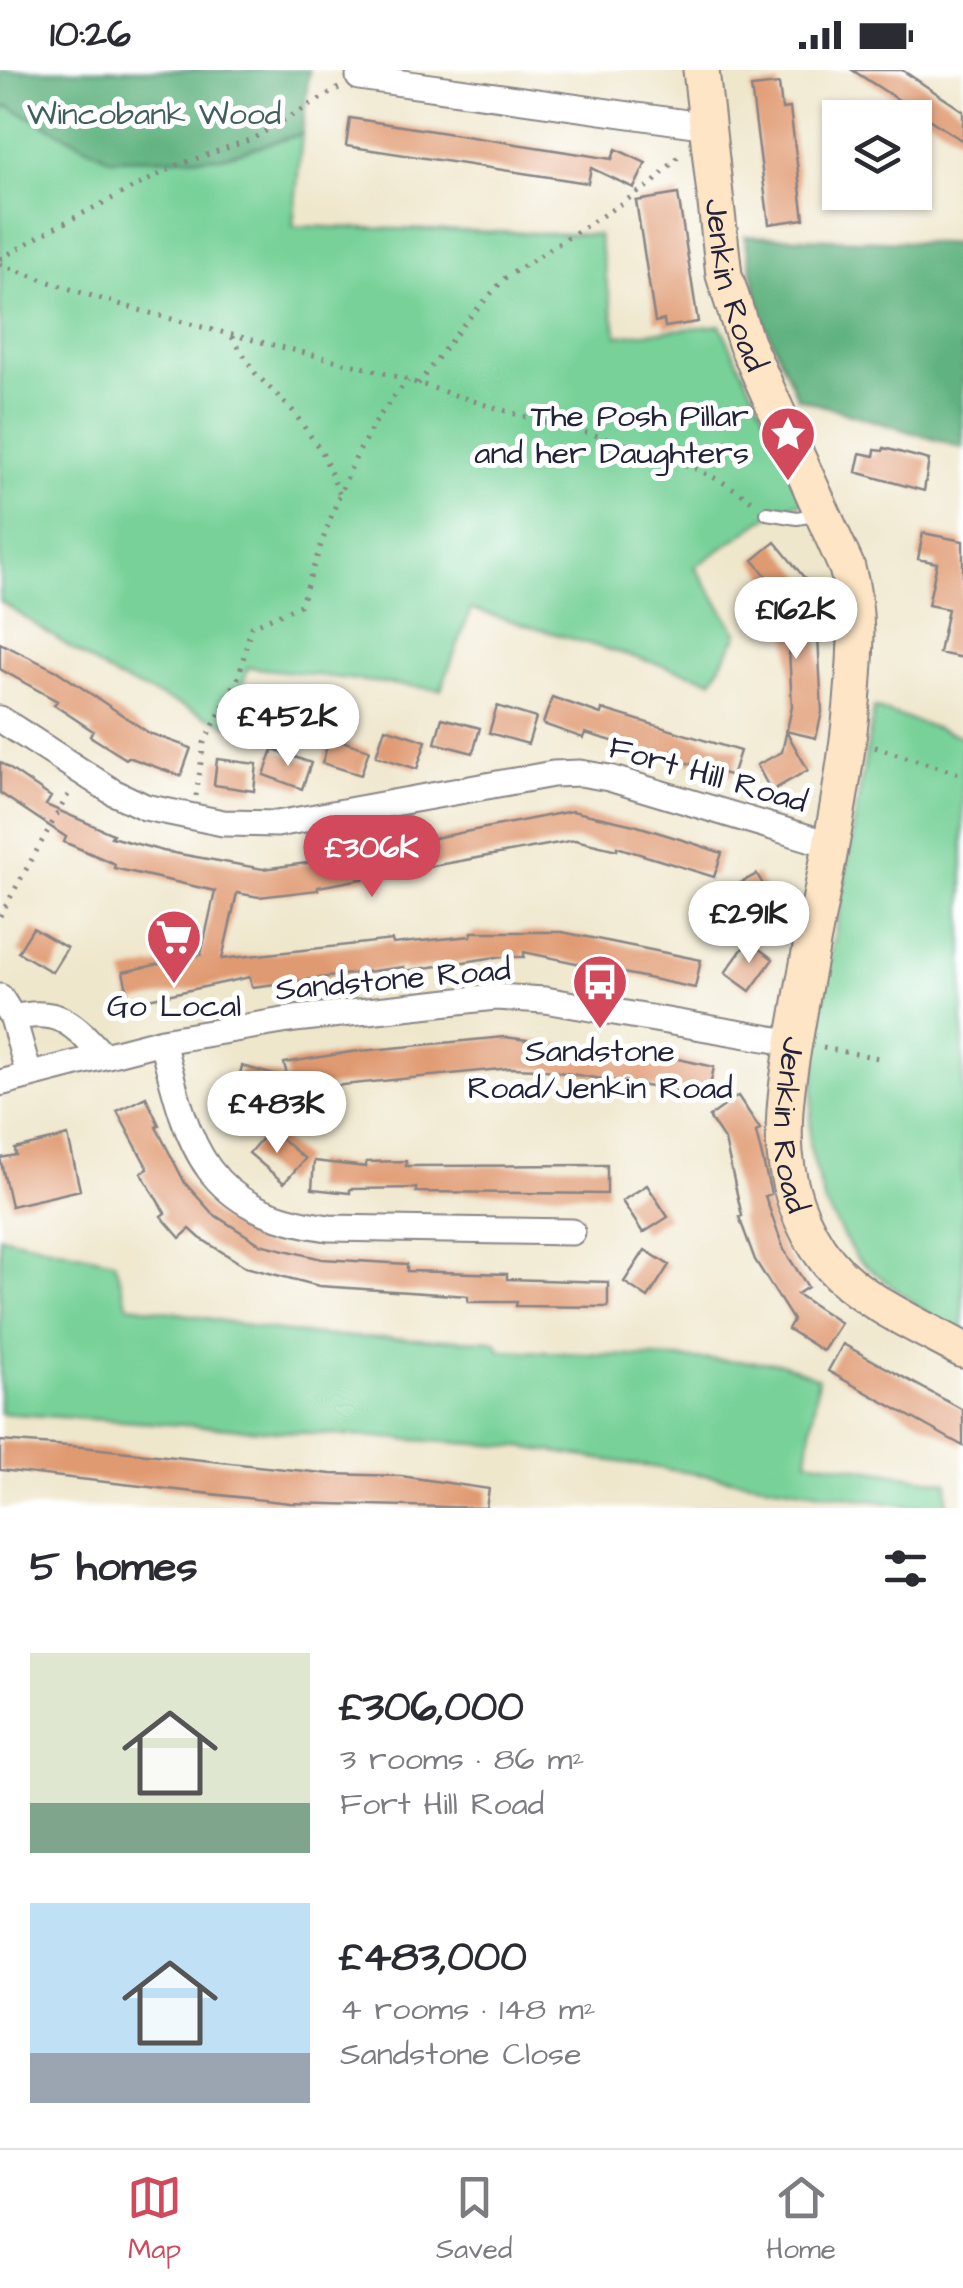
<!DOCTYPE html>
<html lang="en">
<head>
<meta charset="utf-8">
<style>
  :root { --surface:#fff; --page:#f7f7f7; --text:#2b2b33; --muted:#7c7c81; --line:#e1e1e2; --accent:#d1495b }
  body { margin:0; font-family:"Architects Daughter",sans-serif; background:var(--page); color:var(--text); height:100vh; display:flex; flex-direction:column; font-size:38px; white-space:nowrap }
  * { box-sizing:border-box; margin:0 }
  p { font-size:32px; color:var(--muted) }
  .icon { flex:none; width:55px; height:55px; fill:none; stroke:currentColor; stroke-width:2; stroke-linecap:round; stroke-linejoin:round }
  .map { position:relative; height:1438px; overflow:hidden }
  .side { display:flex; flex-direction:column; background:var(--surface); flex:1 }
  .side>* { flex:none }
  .buttons { position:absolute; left:822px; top:30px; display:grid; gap:20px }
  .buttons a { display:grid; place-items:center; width:110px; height:110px; border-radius:0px; background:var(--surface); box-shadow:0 2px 8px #0004; font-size:50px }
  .price { position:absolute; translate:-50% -85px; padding:0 22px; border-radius:35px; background:#fff; color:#222; font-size:32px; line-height:65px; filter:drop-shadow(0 2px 5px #0008) }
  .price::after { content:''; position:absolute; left:50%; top:60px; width:30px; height:22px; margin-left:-15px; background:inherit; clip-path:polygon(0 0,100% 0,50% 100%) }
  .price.active { background:var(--accent); color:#fff }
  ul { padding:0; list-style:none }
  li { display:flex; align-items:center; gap:30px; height:250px; padding:0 30px }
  li span { display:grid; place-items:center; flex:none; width:280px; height:200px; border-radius:0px; color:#555 }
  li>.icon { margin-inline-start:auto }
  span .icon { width:120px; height:120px; fill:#fffc; stroke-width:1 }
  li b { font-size:42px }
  h2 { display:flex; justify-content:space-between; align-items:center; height:120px; padding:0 30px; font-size:42px }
  .status { display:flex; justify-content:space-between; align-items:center; height:70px; padding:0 50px; background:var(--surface); direction:ltr }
  .status svg { height:28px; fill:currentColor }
  .tab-bar { display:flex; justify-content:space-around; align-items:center; height:140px; border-top:2px solid var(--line); background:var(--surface); font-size:28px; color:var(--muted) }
  .tab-bar a { display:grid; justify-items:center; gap:5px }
  .tab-bar .active { color:var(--accent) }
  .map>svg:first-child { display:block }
  .green { fill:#77d198; stroke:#4c7a6a; stroke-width:2.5 }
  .forest { fill:#61b380; stroke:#426a5e; stroke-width:2.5 }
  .building { fill:#e09a71 }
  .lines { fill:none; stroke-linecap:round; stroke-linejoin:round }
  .lane-casing { stroke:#888484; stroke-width:16 }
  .street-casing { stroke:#888484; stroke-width:29 }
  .secondary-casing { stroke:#888484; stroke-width:39 }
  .path { stroke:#888484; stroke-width:5; stroke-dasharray:2.5 8; stroke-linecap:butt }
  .lane { stroke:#fff; stroke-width:12 }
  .street { stroke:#fff; stroke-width:25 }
  .secondary { stroke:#fde5c5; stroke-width:35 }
  .labels { text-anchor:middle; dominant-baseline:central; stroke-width:10; stroke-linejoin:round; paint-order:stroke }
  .park-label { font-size:32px; fill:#405f5c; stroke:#fff }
  .street-label { font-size:32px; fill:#22223b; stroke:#fff }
  .poi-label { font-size:32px; fill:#22223b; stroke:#fff }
</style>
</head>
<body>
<div class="status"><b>10:26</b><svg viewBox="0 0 49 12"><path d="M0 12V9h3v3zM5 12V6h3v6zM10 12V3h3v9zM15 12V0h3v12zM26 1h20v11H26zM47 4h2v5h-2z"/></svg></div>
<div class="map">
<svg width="963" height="1438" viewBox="0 0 963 1438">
  <rect width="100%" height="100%" fill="#fff"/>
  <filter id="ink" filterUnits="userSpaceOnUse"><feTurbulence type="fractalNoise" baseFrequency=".01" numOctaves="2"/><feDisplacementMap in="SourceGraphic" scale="20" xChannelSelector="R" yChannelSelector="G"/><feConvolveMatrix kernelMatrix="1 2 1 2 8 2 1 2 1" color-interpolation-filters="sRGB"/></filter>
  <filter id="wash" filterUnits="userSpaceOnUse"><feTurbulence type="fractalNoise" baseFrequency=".0048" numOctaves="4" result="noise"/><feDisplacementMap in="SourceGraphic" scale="40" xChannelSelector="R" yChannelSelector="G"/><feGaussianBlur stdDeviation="2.25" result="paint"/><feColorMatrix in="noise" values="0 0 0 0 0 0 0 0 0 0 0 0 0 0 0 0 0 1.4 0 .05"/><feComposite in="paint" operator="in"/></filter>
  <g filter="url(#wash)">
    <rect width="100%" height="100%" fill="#efe7cc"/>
    <!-- green -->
    <path class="green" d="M 8,36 L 111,89 L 222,87 L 302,64 L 293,156 L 598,165 L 617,266 L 720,255 L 807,430 L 771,444 L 695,497 L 738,564 L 712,610 L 471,539 L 441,620 L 248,597 L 230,656 L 116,608 L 0,531 L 0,41 Z
      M 874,638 L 963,667 L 963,1265 L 920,1238 L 856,1188 L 825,1134 L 809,1074 L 817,967 Z
      M 0,1166 L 114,1191 L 128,1236 C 180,1241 229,1254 280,1261 C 351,1270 424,1268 495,1271 L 501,1280 L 781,1293 L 818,1308 L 807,1390 L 947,1412 L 947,1438 L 920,1438 L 521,1377 L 0,1343 Z"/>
    <!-- forest -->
    <path class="forest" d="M 0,0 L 309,0 L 302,64 L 222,87 L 111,89 L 8,36 L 0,41 Z
      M 745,166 L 963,174 L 963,378 L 798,328 L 760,244 Z"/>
    <g id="blocks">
      <!-- building -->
      <path class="building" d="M 852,0 L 902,0 L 963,41 L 963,71 Z
        M 779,14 L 782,39 L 790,38 L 804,149 L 769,154 L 751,17 Z
        M 350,48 L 612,89 L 616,79 L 646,93 L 634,118 L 591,98 L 588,113 L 346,76 Z
        M 678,124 L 698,252 L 665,257 L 664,250 L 655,252 L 636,131 Z
        M 884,378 L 929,390 L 924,421 L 856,402 L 860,383 L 874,386 L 875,380 L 883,381 Z
        M 923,463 L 963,471 L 963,588 L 939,583 L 948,539 L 928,535 L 937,493 L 918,489 Z
        M 775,472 L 816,522 L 821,566 L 818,566 L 822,642 L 816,668 L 786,661 L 808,700 L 771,721 L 757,695 L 782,682 L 792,637 L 789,580 L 780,510 L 774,515 L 753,490 Z
        M 0,573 L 57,601 L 149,663 L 191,678 L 181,706 L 128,687 L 126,689 L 90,666 L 93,661 L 54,635 L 57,631 L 0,599 Z
        M 552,627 L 601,644 L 602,639 L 740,681 L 732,706 L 585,663 L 583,668 L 543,654 Z
        M 497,636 L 536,648 L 528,674 L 489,663 Z
        M 442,648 L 480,658 L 473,683 L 435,673 Z
        M 385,658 L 426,671 L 417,699 L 376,686 Z
        M 330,667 L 369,680 L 361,705 L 322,693 Z
        M 273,679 L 311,693 L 302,719 L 264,705 Z
        M 217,689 L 257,694 L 254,721 L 214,715 Z
        M 0,692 L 51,727 L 46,735 L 113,764 L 111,767 L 163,781 L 263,799 L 307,793 L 572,741 L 634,755 L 686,771 L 722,783 L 714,807 L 617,777 L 617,780 L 575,770 L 318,817 L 318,820 L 259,827 L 237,823 L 222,889 L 392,870 L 393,874 L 441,869 L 471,866 L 472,862 L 562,862 L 701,890 L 695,918 L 524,882 L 524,887 L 496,887 L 405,901 L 404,897 L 252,917 L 250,907 L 130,933 L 123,902 L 201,885 L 215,821 L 114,798 L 115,794 L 64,772 L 66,767 L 0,723 Z
        M 757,804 L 776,837 L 749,852 L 731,818 Z
        M 33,858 L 67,878 L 52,902 L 18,882 Z
        M 748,871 L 773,889 L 750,921 L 725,903 Z
        M 504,967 L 647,985 L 647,982 L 714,997 L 708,1026 L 540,999 L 510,998 L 314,1018 L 313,1013 L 270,1020 L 263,1044 L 232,1035 L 242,996 L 288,1009 L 284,993 L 351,982 Z
        M 738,1026 L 760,1059 L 756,1062 L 771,1124 L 765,1126 L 784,1180 L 808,1217 L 797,1224 L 841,1253 L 823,1281 L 788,1259 L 793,1250 L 755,1190 L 739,1147 L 742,1146 L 725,1071 L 709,1047 Z
        M 146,1027 L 159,1055 L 156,1057 L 185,1113 L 213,1144 L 260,1174 L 322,1189 L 407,1194 L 407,1201 L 507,1204 L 507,1209 L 608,1212 L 608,1237 L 516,1236 L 517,1232 L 468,1232 L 468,1226 L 319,1216 L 246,1197 L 200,1168 L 190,1159 L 180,1168 L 161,1146 L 165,1143 L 141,1103 L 148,1099 L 117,1041 Z
        M 270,1059 L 305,1089 L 284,1113 L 249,1083 Z
        M 68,1066 L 80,1120 L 11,1136 L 0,1088 L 16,1085 L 15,1079 Z
        M 314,1091 L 366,1097 L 366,1092 L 406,1091 L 406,1096 L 607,1095 L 607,1124 L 416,1122 L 416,1118 L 350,1119 L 350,1123 L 312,1119 Z
        M 647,1115 L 668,1147 L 643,1163 L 622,1131 Z
        M 645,1180 L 669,1195 L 648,1228 L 624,1212 Z
        M 843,1274 L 963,1340 L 963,1376 L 828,1301 Z
        M 0,1371 L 82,1377 L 331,1404 L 401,1406 L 489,1419 L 486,1438 L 290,1433 L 0,1400 Z"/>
    </g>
  </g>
  <g filter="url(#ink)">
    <use href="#blocks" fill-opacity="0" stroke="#888484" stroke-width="2.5"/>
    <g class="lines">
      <!-- lane casing -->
      <g class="lane-casing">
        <path id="lane" d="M 767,443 L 797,448 L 821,444"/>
      </g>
      <!-- street casing -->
      <g class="street-casing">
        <path id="street" d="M 359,7 L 708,56
          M 0,649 L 113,722 L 145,737 L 223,753 L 277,754 L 553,704 L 580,703 L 609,708 L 829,774
          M 0,927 L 13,948 L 29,1005
          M 13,948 C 58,937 73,953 102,985
          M 162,971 C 189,1079 205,1142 329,1158 L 572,1162
          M 0,1013 L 162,971 L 295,949 L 495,927 L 545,930 L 794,973"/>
      </g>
      <!-- secondary casing -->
      <g class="secondary-casing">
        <g id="secondary">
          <path id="s1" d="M 701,0 L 724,205 L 746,273 L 847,498 C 860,544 856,585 852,633 C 843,732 818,834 801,932 C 793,981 781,1033 785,1083 C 789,1127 808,1174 840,1205 C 871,1235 925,1259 963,1280"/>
        </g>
      </g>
      <!-- path -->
      <path class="path" d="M 0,189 L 54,158 L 178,95 L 252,69 L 339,18
        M 0,194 C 119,240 243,267 366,298 C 417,312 468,330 519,345 C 590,365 695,386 753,432
        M 232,267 L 256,304 L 293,341 L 323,384 L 340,426
        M 418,314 L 463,255 L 505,208 L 653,113 L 681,84
        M 875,677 L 963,705
        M 196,726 L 204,673 L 239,606 L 251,557 L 300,535 C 328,460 350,370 408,311
        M 0,846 L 69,723
        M 823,978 L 879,988"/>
      <!-- lane -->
      <use href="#lane" class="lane"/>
      <!-- street -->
      <use href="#street" class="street"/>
      <!-- secondary -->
      <use href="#secondary" class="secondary"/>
    </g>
  </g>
  <!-- icons -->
  <defs>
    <g id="sight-pin" transform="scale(2.875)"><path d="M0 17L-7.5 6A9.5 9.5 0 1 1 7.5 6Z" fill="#d1495b" stroke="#fff"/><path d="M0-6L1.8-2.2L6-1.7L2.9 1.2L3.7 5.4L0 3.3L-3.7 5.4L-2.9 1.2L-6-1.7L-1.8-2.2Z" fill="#fff"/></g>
    <g id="supermarket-pin" transform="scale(2.875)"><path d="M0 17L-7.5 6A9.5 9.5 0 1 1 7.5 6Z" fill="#d1495b" stroke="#fff"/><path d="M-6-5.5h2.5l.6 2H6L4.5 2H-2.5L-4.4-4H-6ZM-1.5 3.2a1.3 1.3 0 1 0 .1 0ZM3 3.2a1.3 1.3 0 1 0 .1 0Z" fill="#fff"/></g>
    <g id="bus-pin" transform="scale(2.875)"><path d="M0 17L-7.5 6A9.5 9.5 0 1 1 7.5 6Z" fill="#d1495b" stroke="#fff"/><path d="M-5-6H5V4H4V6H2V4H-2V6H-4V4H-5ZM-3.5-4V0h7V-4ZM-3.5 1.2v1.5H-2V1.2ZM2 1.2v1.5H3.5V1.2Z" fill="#fff"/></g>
  </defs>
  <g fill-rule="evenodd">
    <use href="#sight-pin" x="788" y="364"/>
    <use href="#supermarket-pin" x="174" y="867"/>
    <use href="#bus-pin" x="600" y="912"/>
  </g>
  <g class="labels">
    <!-- park labels -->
    <g class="park-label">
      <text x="154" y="44">Wincobank Wood</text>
    </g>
    <!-- street labels -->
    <g class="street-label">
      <text stroke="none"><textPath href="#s1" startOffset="218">Jenkin Road</textPath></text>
      <text transform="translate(708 705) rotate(16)">Fort Hill Road</text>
      <text transform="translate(393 910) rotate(-5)">Sandstone Road</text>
      <text stroke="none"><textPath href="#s1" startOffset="1088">Jenkin Road</textPath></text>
    </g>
    <!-- poi labels -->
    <g class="poi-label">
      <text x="749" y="346" text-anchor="end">The Posh Pillar<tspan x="749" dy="37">and her Daughters</tspan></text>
      <text x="174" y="936">Go Local</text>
      <text x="600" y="981">Sandstone<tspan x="600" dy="37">Road/Jenkin Road</tspan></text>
    </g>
  </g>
</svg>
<div class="buttons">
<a><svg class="icon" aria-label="layers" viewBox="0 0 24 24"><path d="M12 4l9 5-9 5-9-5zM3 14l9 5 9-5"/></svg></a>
</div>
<b class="price" style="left:796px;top:592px">£162K</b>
<b class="price" style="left:288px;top:699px">£452K</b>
<b class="price active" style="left:372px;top:830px">£306K</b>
<b class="price" style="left:749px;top:896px">£291K</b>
<b class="price" style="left:277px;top:1086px">£483K</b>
</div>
<section class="side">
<h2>5 homes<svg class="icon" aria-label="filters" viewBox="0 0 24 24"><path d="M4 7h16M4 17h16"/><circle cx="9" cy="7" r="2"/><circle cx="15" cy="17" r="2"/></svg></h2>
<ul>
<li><span style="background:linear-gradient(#dfe7d0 75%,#7fa58c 0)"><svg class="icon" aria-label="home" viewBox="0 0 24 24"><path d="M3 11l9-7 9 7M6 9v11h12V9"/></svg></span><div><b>£306,000</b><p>3 rooms · 86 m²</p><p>Fort Hill Road</p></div></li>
<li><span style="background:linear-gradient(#bfe0f5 75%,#9aa5b1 0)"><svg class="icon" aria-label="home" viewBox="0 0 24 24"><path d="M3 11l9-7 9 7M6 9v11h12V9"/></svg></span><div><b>£483,000</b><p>4 rooms · 148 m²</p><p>Sandstone Close</p></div></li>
</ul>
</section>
<nav class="tab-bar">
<a class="active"><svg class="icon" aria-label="map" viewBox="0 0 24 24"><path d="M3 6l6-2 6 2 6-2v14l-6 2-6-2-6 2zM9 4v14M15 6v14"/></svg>Map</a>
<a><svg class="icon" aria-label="saved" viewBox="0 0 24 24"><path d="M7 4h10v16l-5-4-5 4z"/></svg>Saved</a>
<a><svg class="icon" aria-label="home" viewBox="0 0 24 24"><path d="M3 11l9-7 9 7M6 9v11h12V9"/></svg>Home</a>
</nav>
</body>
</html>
